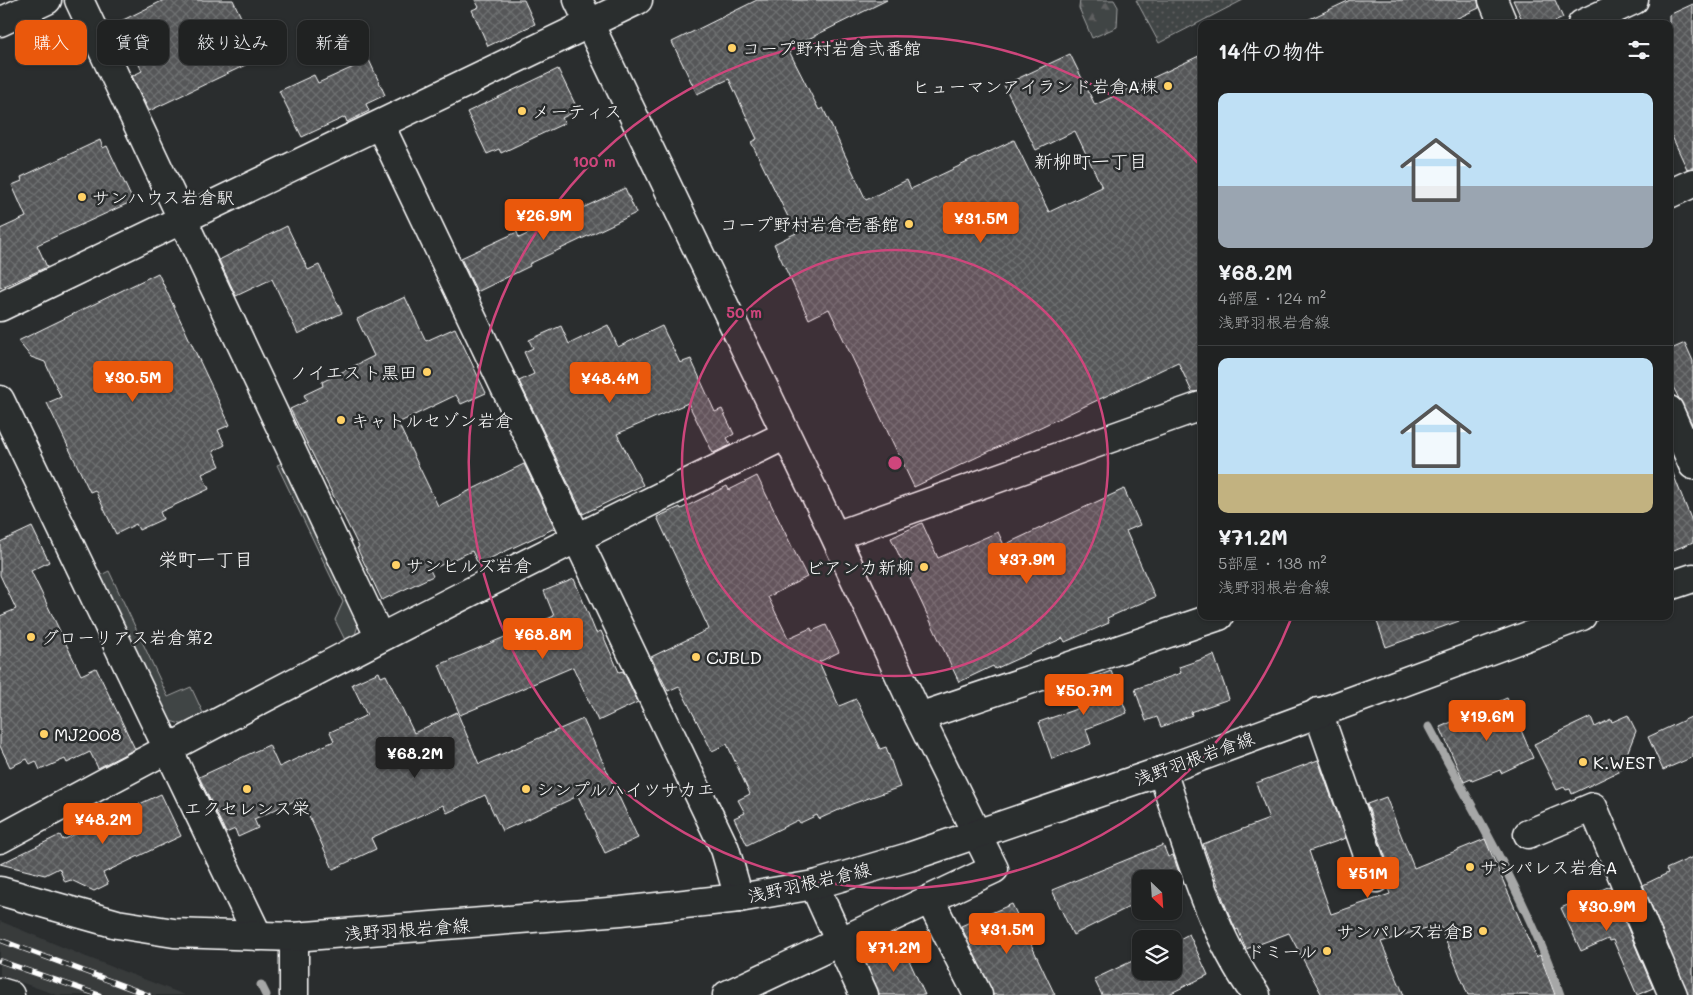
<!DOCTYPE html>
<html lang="ja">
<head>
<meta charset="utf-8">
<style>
  :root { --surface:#202222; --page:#282a2a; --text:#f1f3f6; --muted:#a2a4a5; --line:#3d3f40; --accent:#ea580c }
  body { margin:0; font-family:Mali,"Klee One",sans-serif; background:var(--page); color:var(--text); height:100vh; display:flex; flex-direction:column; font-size:19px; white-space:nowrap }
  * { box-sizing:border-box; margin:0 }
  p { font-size:16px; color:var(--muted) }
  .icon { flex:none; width:28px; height:28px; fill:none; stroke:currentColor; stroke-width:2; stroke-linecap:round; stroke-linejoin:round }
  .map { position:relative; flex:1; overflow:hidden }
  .sheet { position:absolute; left:1198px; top:20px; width:475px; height:600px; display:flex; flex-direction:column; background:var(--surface); border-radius:10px; box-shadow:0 1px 4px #0004,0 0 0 1px var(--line) }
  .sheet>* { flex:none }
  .hud { position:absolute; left:15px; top:20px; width:475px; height:45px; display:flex; gap:10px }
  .needle { width:32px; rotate:155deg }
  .controls { position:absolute; left:1132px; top:870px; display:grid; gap:10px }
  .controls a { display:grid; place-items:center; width:50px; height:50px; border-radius:10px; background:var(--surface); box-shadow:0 1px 4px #0004,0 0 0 1px var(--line); font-size:25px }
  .price { position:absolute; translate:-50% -42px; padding:0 11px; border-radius:5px; background:var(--accent); color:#fff; font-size:16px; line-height:32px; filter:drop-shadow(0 1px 2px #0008) }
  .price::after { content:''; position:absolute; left:50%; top:30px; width:15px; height:11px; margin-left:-8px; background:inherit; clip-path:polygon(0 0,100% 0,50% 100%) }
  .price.on { background:#222; color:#fff }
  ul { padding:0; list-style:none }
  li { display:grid; align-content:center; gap:10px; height:265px; padding:0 20px }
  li+li { border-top:1px solid var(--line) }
  li span { display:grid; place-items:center; height:155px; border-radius:10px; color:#555 }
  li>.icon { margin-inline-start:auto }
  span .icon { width:90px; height:90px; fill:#fffc; stroke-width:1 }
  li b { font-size:21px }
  h2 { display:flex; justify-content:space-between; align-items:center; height:60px; padding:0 20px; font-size:21px }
  .chip { padding:0 18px; border-radius:10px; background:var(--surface); box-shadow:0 1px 4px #0004,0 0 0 1px var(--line); font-size:18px; line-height:45px }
  .chip.on { background:var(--accent); color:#fff }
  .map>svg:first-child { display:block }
  .built { fill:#373a3b }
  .forest { fill:url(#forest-firs); stroke:#a0a2a2 }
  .park { fill:url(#park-dots); stroke:#a0a2a2 }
  .garden { fill:#414445; stroke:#a0a2a2 }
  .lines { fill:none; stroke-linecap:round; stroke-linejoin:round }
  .stream { stroke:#a6a7a7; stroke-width:9 }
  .building { fill:url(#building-cross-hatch); stroke:#fff }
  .minor-casing { stroke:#fff; stroke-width:31 }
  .major-casing { stroke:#fff; stroke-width:31 }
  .minor { stroke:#2a2d2e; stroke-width:28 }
  .major { stroke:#2a2d2e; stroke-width:28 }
  .rail-casing { stroke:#fff; stroke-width:5.5 }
  .rail { stroke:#2a2d2e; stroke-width:4; stroke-dasharray:11; stroke-linecap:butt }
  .ring { fill:none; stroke:#ce467c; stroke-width:2.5 }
  .poi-dot { fill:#ffd166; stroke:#2a2d2e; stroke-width:2 }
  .labels { text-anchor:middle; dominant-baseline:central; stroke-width:5; stroke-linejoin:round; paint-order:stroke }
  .poi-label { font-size:18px; fill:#fff; stroke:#2a2d2e; text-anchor:start }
  .street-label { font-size:18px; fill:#fff; stroke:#2a2d2e }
  .neighbourhood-label { font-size:19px; fill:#fff; stroke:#2a2d2e }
  .centre { fill:#ce467c; stroke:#2a2d2e; stroke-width:2.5 }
  .ring-label { font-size:15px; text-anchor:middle; font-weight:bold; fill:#ce467c; stroke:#2a2d2e; stroke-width:5; stroke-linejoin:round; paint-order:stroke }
</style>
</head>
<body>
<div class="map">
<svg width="1693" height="995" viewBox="0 0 1693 995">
  <defs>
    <pattern id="forest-firs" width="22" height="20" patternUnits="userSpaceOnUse" patternTransform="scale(1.25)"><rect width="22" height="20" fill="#414445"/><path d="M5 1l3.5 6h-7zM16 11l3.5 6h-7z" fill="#5e6061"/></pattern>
    <pattern id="park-dots" width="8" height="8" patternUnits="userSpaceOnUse" patternTransform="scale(1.25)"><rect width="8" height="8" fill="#414445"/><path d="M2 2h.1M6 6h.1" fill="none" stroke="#5e6061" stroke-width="1.8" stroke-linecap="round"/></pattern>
    <pattern id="building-cross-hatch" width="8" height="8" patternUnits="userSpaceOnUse" patternTransform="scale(1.25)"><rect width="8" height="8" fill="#555758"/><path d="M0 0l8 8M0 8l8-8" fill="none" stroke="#6e7071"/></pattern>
  </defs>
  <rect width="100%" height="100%" fill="#2a2d2e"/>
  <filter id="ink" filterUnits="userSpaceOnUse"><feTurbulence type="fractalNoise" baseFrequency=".02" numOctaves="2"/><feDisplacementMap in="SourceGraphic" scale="10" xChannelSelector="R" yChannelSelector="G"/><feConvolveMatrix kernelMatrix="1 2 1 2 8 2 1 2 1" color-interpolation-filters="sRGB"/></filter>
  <g filter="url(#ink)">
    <!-- built -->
    <path class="built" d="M 0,921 L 84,956 L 185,995 L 57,995 L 0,975 Z"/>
    <!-- forest -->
    <path class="forest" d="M 1080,0 L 1114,0 L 1118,7 L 1117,27 L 1092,38 L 1079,8 Z"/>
    <!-- park -->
    <path class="park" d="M 1136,0 L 1243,0 L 1159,43 Z"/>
    <!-- garden -->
    <path class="garden" d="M 282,463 L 359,622 L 355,635 L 345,640 L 335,620 L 343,602 L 277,465 Z
      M 109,571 L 168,697 L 191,687 L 204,715 L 184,725 L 167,720 L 99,576 Z"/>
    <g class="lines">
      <!-- stream -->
      <path class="stream" d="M 1429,727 C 1476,815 1528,901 1560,995
        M 261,985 L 266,995"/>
    </g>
    <!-- building -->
    <path class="building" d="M 164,0 L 233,0 L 260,58 L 149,111 L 132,76 L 142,71 L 119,22 Z
      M 475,0 L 524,0 L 535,24 L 488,46 L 472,10 L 479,7 Z
      M 757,0 L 887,0 L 788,49 L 819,110 L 823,108 L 866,200 L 907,180 L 911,189 L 1014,140 L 1049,212 L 1102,187 L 1075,131 L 1036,150 L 1004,85 L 1070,54 L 1095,105 L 1201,55 L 1201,391 L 1192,392 L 1178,362 L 914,487 L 829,309 L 809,319 L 774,244 L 796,233 L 751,142 L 757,139 L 729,79 L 697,94 L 672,42 Z
      M 1350,0 L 1478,0 L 1479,8 L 1445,24 L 1299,24 Z
      M 1513,0 L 1555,0 L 1563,18 L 1550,24 L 1524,24 Z
      M 1693,4 L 1693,168 L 1687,169 L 1669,130 L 1669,15 Z
      M 369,60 L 385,95 L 366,104 L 369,111 L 347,122 L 345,117 L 302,137 L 279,91 L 314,75 L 318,83 Z
      M 558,69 L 578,110 L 562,118 L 565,123 L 501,153 L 499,149 L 487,154 L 467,112 Z
      M 100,140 L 103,148 L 107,146 L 133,201 L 37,245 L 47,267 L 0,288 L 0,229 L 26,217 L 12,185 L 22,181 L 21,177 Z
      M 625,188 L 636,213 L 529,264 L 530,266 L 477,292 L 461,258 L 517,232 L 519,238 Z
      M 287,226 L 308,270 L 319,265 L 342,313 L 298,334 L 272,279 L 236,296 L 219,260 Z
      M 158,273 L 230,425 L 218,430 L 225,445 L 213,451 L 220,466 L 202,474 L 209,489 L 160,512 L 163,519 L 139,530 L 136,524 L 116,534 L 95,490 L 90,492 L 47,403 L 61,397 L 45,362 L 31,357 L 18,341 Z
      M 405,297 L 426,341 L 455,328 L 486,393 L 461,404 L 456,395 L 398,423 L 438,506 L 524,464 L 555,528 L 478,564 L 472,551 L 430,570 L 433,576 L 382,600 L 357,548 L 359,547 L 290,409 L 307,401 L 304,395 L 323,386 L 322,382 L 374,356 L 357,319 Z
      M 608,325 L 618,347 L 662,326 L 680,363 L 691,359 L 715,412 L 722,409 L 734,434 L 727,438 L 731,445 L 713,453 L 688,403 L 617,434 L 643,485 L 583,514 L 519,381 L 534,374 L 524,352 L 533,348 L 529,340 L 561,326 L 569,344 Z
      M 1685,343 L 1693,361 L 1693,426 L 1669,379 L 1669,350 Z
      M 1670,466 L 1693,524 L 1693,542 L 1669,552 Z
      M 757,476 L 807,577 L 768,597 L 788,638 L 811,628 L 812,631 L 826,625 L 839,652 L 819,662 L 839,706 L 856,699 L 880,749 L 886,747 L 900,787 L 852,804 L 819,819 L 817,815 L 800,823 L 798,820 L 747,845 L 734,818 L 745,813 L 738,800 L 750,794 L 727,744 L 712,751 L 679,686 L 668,691 L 651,657 L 709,629 L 657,517 L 680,507 L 681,509 L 727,486 L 729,490 Z
      M 1124,489 L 1140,525 L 1126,531 L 1155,597 L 1107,618 L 1109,623 L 1065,642 L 1063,638 L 995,669 L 993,666 L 959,682 L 891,538 L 922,523 L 938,558 L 998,532 L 1004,545 Z
      M 32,527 L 49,562 L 31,571 L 81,675 L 96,668 L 135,749 L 98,768 L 90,752 L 67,763 L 65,759 L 40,770 L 36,761 L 30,764 L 27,759 L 10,767 L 0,746 L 0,616 L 16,609 L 0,575 L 0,542 Z
      M 574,579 L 596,633 L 601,631 L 619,672 L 623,671 L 638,702 L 598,721 L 573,667 L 460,715 L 439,665 L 554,616 L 544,591 Z
      M 1375,616 L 1462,616 L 1462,620 L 1386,647 Z
      M 1214,655 L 1229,699 L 1191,712 L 1192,715 L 1161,727 L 1157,717 L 1146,721 L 1135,689 L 1181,673 L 1179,667 Z
      M 1111,671 L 1127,713 L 1086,729 L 1091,744 L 1052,759 L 1039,722 L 1088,705 L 1079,683 Z
      M 379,672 L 381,677 L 386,675 L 414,733 L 457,712 L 479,764 L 583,719 L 638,838 L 605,853 L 578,796 L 502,831 L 485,795 L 447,813 L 443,805 L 371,838 L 376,849 L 333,869 L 301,798 L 254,819 L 258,828 L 238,837 L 235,829 L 226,833 L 199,777 L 269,745 L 279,767 L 334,741 L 330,732 L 367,715 L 352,684 Z
      M 1507,698 L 1533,758 L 1501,773 L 1500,770 L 1472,781 L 1471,779 L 1464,782 L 1440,727 Z
      M 1628,715 L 1636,731 L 1620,771 L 1572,794 L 1570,789 L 1566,790 L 1564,787 L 1557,790 L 1534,744 L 1591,717 L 1595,727 L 1611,719 L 1612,722 Z
      M 1693,716 L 1693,757 L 1663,770 L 1648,737 Z
      M 1318,760 L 1346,838 L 1309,851 L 1331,914 L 1390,894 L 1388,888 L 1391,881 L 1391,873 L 1367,804 L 1386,797 L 1414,868 L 1485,839 L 1536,957 L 1540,955 L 1555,995 L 1468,995 L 1439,924 L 1381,942 L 1404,995 L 1322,995 L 1289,933 L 1246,949 L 1238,929 L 1236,930 L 1227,910 L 1203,844 L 1269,819 L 1256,783 Z
      M 161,794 L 181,836 L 103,873 L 108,884 L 94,891 L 71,880 L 65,882 L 59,868 L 45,875 L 0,864 L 60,835 L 63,840 Z
      M 1163,845 L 1168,857 L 1173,855 L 1183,884 L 1174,888 L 1174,879 L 1141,879 L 1141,901 L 1073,935 L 1052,890 Z
      M 1693,857 L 1693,995 L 1688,995 L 1643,885 L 1668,873 L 1666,869 Z
      M 1610,886 L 1653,988 L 1637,995 L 1613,940 L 1609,941 L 1608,939 L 1581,951 L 1561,908 Z
      M 1012,904 L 1046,976 L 1055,995 L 993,995 L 961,926 Z
      M 1189,934 L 1208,975 L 1167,995 L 1102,995 L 1094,979 L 1141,957 L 1141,971 L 1174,971 L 1174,942 Z
      M 901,943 L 925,995 L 879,995 L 865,960 Z"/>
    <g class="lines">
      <!-- minor casing -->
      <g class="minor-casing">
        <path id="minor" d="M 79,0 L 380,638
          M 578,0 L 835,536 L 919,717 L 994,869 L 727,995
          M 1493,0 L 1503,24
          M 1582,24 L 1634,0
          M 380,125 L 725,849 L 739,898
          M 1669,194 L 1693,183
          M 0,307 L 638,0
          M 0,400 L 258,936
          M 1669,410 L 1693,465
          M 835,536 L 1201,406
          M 1318,712 L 1376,878
          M 919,717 L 1219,616
          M 1162,771 C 1187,845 1210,932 1256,995
          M 1528,834 L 1593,807 L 1673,995
          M 0,839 C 259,698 521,564 786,435
          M 814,885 L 864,995
          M 930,900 L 978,995
          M 0,992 L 10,995
          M 294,995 L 294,937"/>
      </g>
      <!-- major casing -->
      <g class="major-casing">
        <path id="major" d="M 0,22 L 47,0
          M 1669,586 L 1693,578
          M 0,891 L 117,924 L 174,933 L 294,937 L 621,911 L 739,898 L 814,885 L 909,857 L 1162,771 L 1582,616"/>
      </g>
      <!-- minor -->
      <use href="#minor" class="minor"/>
      <!-- major -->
      <use href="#major" class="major"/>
      <!-- rail casing -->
      <g class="rail-casing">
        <path id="rail" d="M 0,940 L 148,995
          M 0,961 L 99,995"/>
      </g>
      <!-- rail -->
      <use href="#rail" class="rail"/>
    </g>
  </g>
  <!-- distance rings -->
  <circle cx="895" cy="463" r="213" fill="#ce467c" fill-opacity=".12"/>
  <g class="ring">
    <circle cx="895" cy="463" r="213"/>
    <path d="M1291 619A426 426 0 1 1 1199 164"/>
  </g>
  <!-- markers -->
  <g class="poi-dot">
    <circle cx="732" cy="48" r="5"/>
    <circle cx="1168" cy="86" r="5"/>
    <circle cx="522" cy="111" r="5"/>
    <circle cx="82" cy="197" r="5"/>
    <circle cx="909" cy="224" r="5"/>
    <circle cx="427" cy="372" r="5"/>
    <circle cx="341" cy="420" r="5"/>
    <circle cx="396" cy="565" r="5"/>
    <circle cx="924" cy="567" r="5"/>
    <circle cx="31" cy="637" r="5"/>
    <circle cx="696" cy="657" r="5"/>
    <circle cx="44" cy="734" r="5"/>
    <circle cx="1583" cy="762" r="5"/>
    <circle cx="247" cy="789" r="5"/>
    <circle cx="526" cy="789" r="5"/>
    <circle cx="1470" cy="867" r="5"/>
    <circle cx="1483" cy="931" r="5"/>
    <circle cx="1327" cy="951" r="5"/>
  </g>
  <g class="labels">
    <!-- poi labels -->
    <g class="poi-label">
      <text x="742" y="48">コープ野村岩倉弐番館</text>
      <text x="1158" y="86" text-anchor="end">ヒューマンアイランド岩倉A棟</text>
      <text x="532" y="111">メーティス</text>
      <text x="92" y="197">サンハウス岩倉駅</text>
      <text x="899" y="224" text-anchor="end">コープ野村岩倉壱番館</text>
      <text x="417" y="372" text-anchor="end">ノイエスト黒田</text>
      <text x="351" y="420">キャトルセゾン岩倉</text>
      <text x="406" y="565">サンヒルズ岩倉</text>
      <text x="914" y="567" text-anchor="end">ビアンカ新柳</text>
      <text x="41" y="637">グローリアス岩倉第2</text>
      <text x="706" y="657">CJBLD</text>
      <text x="54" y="734">MJ2008</text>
      <text x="1593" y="762">K.WEST</text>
      <text x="536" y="789">シンプルハイツサカエ</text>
      <text x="247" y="808" text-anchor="middle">エクセレンス栄</text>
      <text x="1480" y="867">サンパレス岩倉A</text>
      <text x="1473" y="931" text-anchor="end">サンパレス岩倉B</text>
      <text x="1317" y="951" text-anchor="end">ドミール</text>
    </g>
    <!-- street labels -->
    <g class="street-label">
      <text transform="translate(1194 758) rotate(-20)">浅野羽根岩倉線</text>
      <text transform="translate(809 882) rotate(-13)">浅野羽根岩倉線</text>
      <text transform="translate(407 929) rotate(-4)">浅野羽根岩倉線</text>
    </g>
    <!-- neighbourhood labels -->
    <g class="neighbourhood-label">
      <text x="1091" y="160">新柳町一丁目</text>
      <text x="206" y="558">栄町一丁目</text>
    </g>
  </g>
  <circle cx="895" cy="463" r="8" class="centre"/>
  <g class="ring-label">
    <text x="594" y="167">100 m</text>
    <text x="744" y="318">50 m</text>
  </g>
</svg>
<div class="controls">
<a><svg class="needle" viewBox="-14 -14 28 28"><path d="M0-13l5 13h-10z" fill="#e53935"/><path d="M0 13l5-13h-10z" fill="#a2a4a5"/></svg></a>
<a><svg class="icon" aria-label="layers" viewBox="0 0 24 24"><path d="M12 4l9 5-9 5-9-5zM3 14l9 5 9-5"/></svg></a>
</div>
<b class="price" style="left:544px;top:241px">¥26.9M</b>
<b class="price" style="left:981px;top:244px">¥31.5M</b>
<b class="price" style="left:133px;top:403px">¥30.5M</b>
<b class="price" style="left:610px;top:404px">¥48.4M</b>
<b class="price" style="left:1027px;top:585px">¥37.9M</b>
<b class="price" style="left:543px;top:660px">¥68.8M</b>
<b class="price" style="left:1084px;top:716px">¥50.7M</b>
<b class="price" style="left:1487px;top:742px">¥19.6M</b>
<b class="price on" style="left:415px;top:779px">¥68.2M</b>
<b class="price" style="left:103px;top:845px">¥48.2M</b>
<b class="price" style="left:1368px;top:899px">¥51M</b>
<b class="price" style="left:1607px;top:932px">¥30.9M</b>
<b class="price" style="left:1007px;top:955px">¥31.5M</b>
<b class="price" style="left:894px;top:973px">¥71.2M</b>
<div class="hud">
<a class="chip on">購入</a>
<a class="chip">賃貸</a>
<a class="chip">絞り込み</a>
<a class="chip">新着</a>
</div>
<section class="sheet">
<h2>14件の物件<svg class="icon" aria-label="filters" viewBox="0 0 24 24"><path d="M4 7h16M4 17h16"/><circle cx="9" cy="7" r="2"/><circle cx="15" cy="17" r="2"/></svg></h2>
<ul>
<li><span style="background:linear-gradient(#bfe0f5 60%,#9aa5b1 0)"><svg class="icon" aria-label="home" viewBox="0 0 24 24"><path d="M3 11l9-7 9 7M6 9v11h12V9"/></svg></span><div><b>¥68.2M</b><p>4部屋 · 124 m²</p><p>浅野羽根岩倉線</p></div></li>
<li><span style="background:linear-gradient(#bfe0f5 75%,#c2b280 0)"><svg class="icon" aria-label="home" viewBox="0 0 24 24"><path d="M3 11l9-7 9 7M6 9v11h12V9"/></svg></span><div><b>¥71.2M</b><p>5部屋 · 138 m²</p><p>浅野羽根岩倉線</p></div></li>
</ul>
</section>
</div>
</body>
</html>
